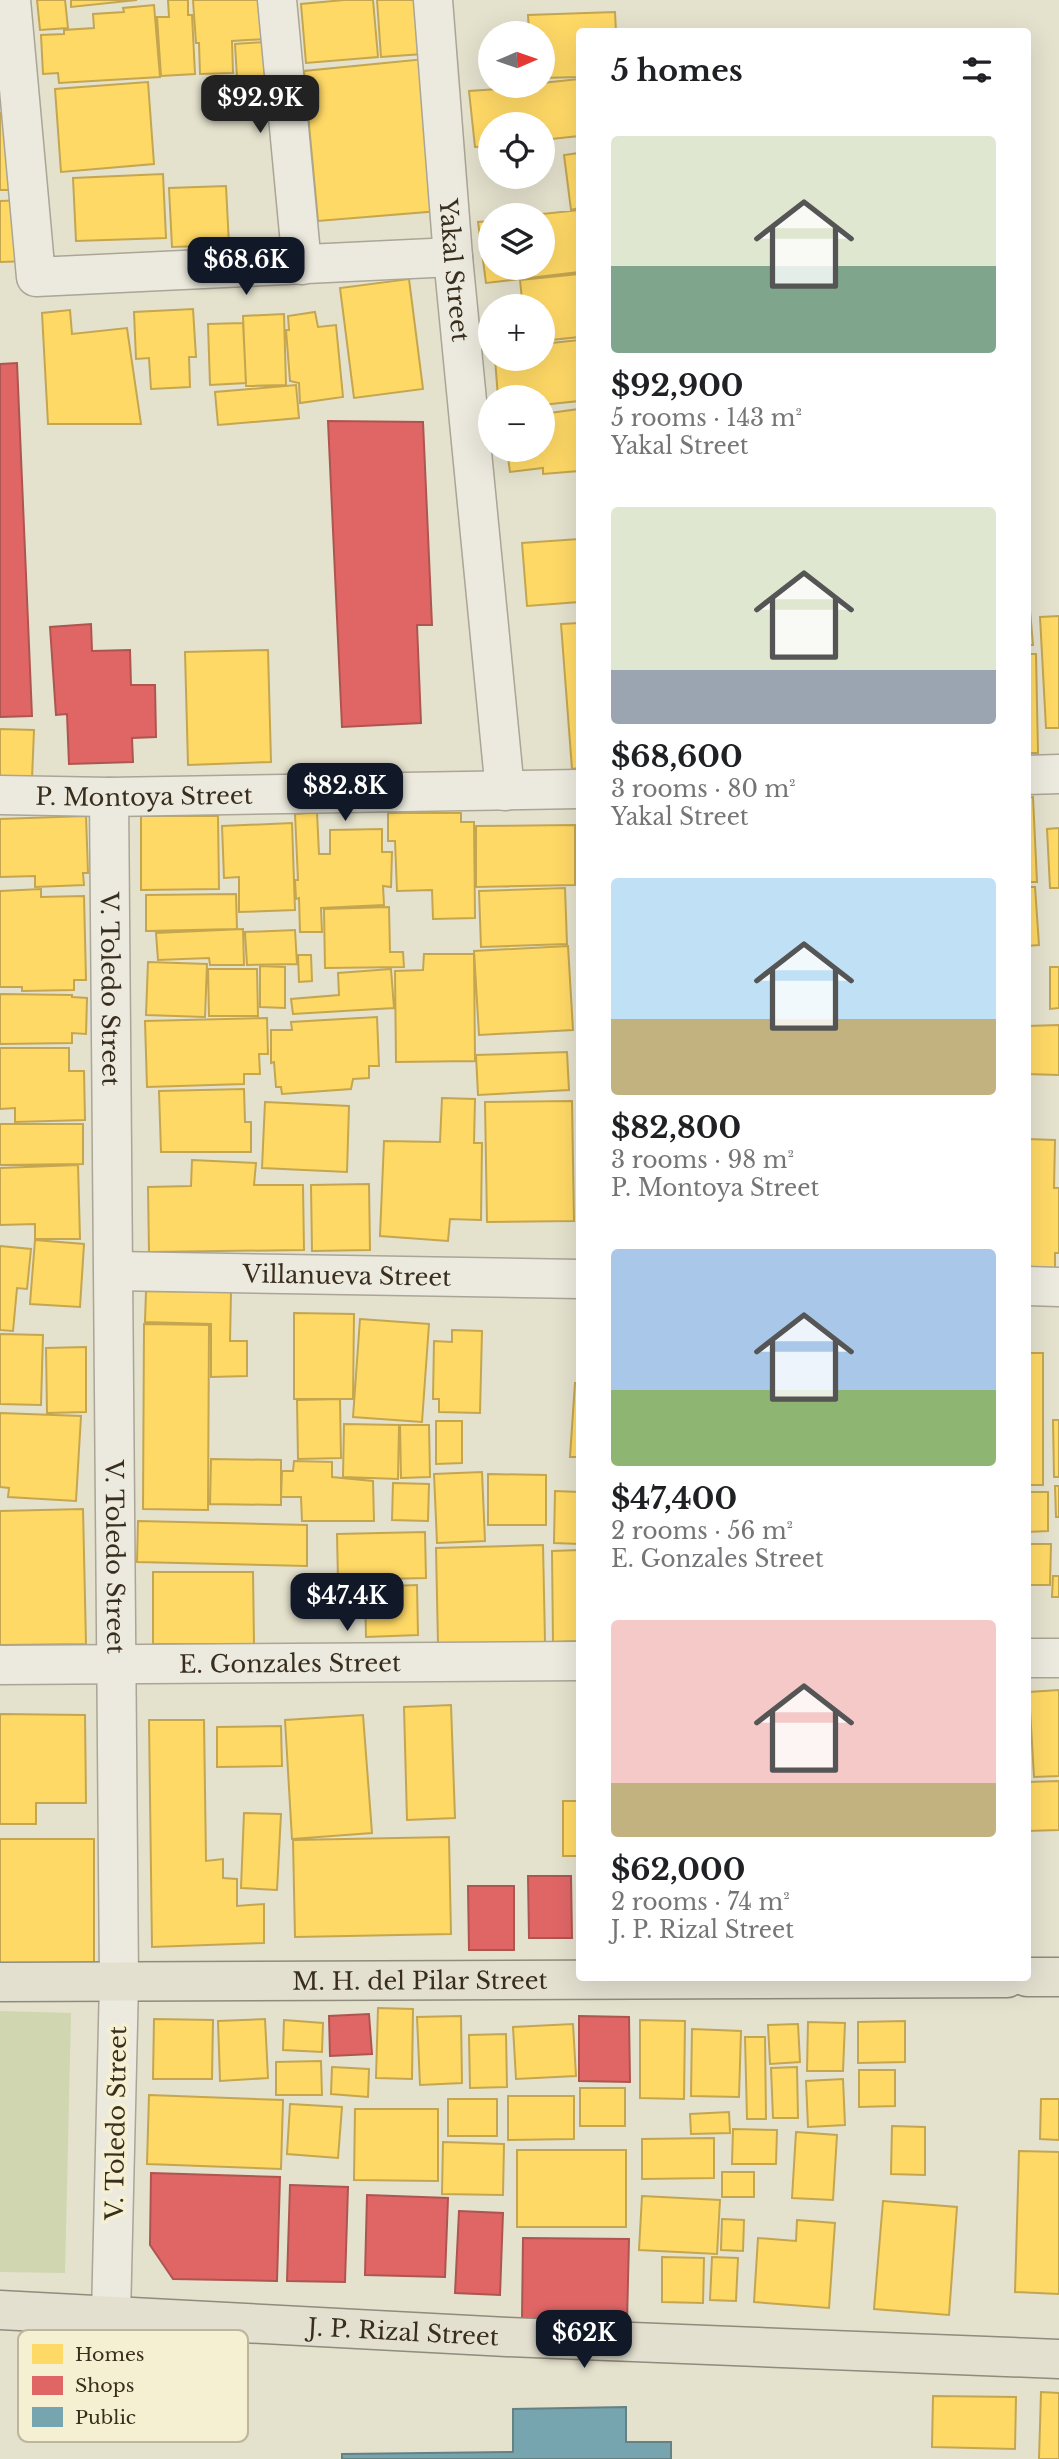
<!DOCTYPE html>
<html lang="en">
<head>
<meta charset="utf-8">
<style>
  :root { --surface:#fff; --page:#f2f2f2; --text:#202124; --muted:#757577; --accent:#111827 }
  body { margin:0; font-family:"Libre Baskerville",serif; background:var(--page); color:var(--text); height:100vh; display:flex; flex-direction:column; font-size:26px; white-space:nowrap }
  * { box-sizing:border-box; margin:0 }
  p { font-size:23px; color:var(--muted) }
  .icon { flex:none; width:38px; height:38px; fill:none; stroke:currentColor; stroke-width:2; stroke-linecap:round; stroke-linejoin:round }
  .map { position:relative; flex:1; overflow:hidden }
  .sheet { position:absolute; left:576px; top:28px; width:455px; height:1953px; display:flex; flex-direction:column; background:var(--surface); border-radius:7px; box-shadow:0 7px 28px #0002 }
  .sheet>* { flex:none }
  .needle { width:46px; rotate:88deg }
  .buttons { position:absolute; left:478px; top:21px; display:grid; gap:14px }
  .buttons a { display:grid; place-items:center; width:77px; height:77px; border-radius:50%; background:var(--surface); box-shadow:0 7px 28px #0002; font-size:35px }
  .price { position:absolute; translate:-50% -60px; padding:0 16px; border-radius:14px; background:var(--accent); color:#fff; font-size:23px; line-height:46px; filter:drop-shadow(0 2px 4px #0008) }
  .price::after { content:''; position:absolute; left:50%; top:42px; width:21px; height:16px; margin-left:-10px; background:inherit; clip-path:polygon(0 0,100% 0,50% 100%) }
  .price.selected { background:#222; color:#fff }
  ul { padding:0; list-style:none }
  li { display:grid; align-content:center; gap:14px; height:371px; padding:0 35px }
  li span { display:grid; place-items:center; height:217px; border-radius:7px; color:#555 }
  li>.icon { margin-inline-start:auto }
  span .icon { width:126px; height:126px; fill:#fffc; stroke-width:1 }
  li b { font-size:30px }
  h2 { display:flex; justify-content:space-between; align-items:center; height:84px; padding:0 35px; font-size:30px }
  .map>svg:first-child { display:block }
  .green { fill:#d0d6af }
  .homes { fill:#ffd966; stroke:#c4a650; stroke-width:2 }
  .shops { fill:#e06666; stroke:#ae5550; stroke-width:2 }
  .public { fill:#76a5af; stroke:#648184; stroke-width:2 }
  .lines { fill:none; stroke-linecap:round; stroke-linejoin:round }
  .minor-casing { stroke:#aaa596; stroke-width:41 }
  .major-casing { stroke:#8f8b7d; stroke-width:41 }
  .minor { stroke:#eceade; stroke-width:38 }
  .major { stroke:#e4e0d0; stroke-width:38 }
  .labels { text-anchor:middle; dominant-baseline:central; stroke-width:7; stroke-linejoin:round; paint-order:stroke }
  .street-label { font-size:24px; fill:#392e1e; stroke:#f6f0d3 }
  .key { fill:#f6f0d3; stroke:#bdb69d; stroke-width:2 }
  .key-label { font-size:19px; fill:#392e1e }
</style>
</head>
<body>
<div class="map">
<svg width="1059" height="2459" viewBox="0 0 1059 2459">
  <rect width="100%" height="100%" fill="#e4e1cd"/>
  <!-- green -->
  <path class="green" d="M 0,2011 L 71,2013 L 65,2273 L 0,2272 Z"/>
  <!-- homes -->
  <path class="homes" d="M 37,0 L 65,0 L 68,28 L 40,30 Z
    M 71,0 L 137,0 L 71,7 Z
    M 168,0 L 188,0 L 188,15 L 192,15 L 195,74 L 161,76 L 157,17 L 169,17 Z
    M 193,0 L 263,0 L 265,39 L 232,41 L 233,73 L 200,74 L 199,43 L 196,43 Z
    M 344,0 L 373,0 L 378,57 L 306,63 L 301,4 Z
    M 377,0 L 420,0 L 423,54 L 381,57 Z
    M 154,5 L 160,77 L 59,83 L 58,73 L 43,74 L 41,35 L 64,34 L 64,30 L 94,28 L 93,14 L 124,12 L 123,8 Z
    M 615,12 L 616,32 L 579,32 L 579,77 L 542,78 L 542,33 L 529,33 L 528,15 Z
    M 277,41 L 279,76 L 237,78 L 235,44 Z
    M 425,59 L 439,211 L 318,221 L 304,71 Z
    M 579,79 L 579,136 L 542,140 L 542,124 L 490,124 L 490,146 L 475,147 L 469,91 L 542,86 L 542,83 Z
    M 148,82 L 154,164 L 61,172 L 55,89 Z
    M 0,113 L 8,113 L 12,190 L 0,190 Z
    M 579,153 L 579,208 L 571,210 L 564,155 Z
    M 163,174 L 166,238 L 76,241 L 73,178 Z
    M 226,186 L 229,245 L 172,247 L 169,188 Z
    M 28,200 L 30,261 L 0,262 L 0,201 Z
    M 579,210 L 579,272 L 486,283 L 478,222 L 490,221 L 490,268 L 542,268 L 542,215 L 533,215 Z
    M 579,274 L 579,337 L 542,341 L 542,306 L 494,306 L 494,304 L 522,300 L 520,280 Z
    M 409,279 L 423,389 L 354,398 L 340,288 Z
    M 193,309 L 196,357 L 189,357 L 190,387 L 151,389 L 149,358 L 136,359 L 134,312 Z
    M 70,310 L 72,334 L 127,328 L 141,424 L 48,424 L 42,313 Z
    M 315,312 L 318,327 L 336,325 L 343,397 L 300,403 L 299,383 L 290,381 L 286,330 L 289,330 L 288,316 Z
    M 284,314 L 286,385 L 246,386 L 243,316 Z
    M 243,323 L 246,383 L 210,385 L 208,324 Z
    M 579,340 L 579,401 L 542,405 L 542,397 L 498,397 L 495,359 L 542,359 L 542,344 Z
    M 296,385 L 299,418 L 218,425 L 215,392 Z
    M 579,409 L 579,471 L 543,474 L 543,468 L 510,472 L 507,450 L 542,450 L 542,414 Z
    M 579,539 L 579,602 L 527,606 L 522,543 Z
    M 1027,575 L 1033,645 L 1027,645 Z
    M 1059,616 L 1059,728 L 1046,728 L 1040,617 Z
    M 579,623 L 579,768 L 572,769 L 561,624 Z
    M 268,650 L 271,762 L 188,765 L 185,652 Z
    M 1027,654 L 1036,654 L 1038,753 L 1027,753 Z
    M 0,729 L 34,730 L 32,779 L 0,777 Z
    M 1033,797 L 1037,882 L 1027,882 L 1027,798 Z
    M 317,812 L 319,854 L 330,854 L 330,830 L 382,829 L 382,852 L 392,852 L 391,887 L 383,886 L 384,905 L 321,908 L 322,932 L 300,932 L 299,898 L 296,899 L 295,880 L 298,880 L 295,814 Z
    M 388,813 L 461,813 L 461,822 L 474,822 L 475,918 L 433,919 L 432,890 L 397,891 L 395,841 L 388,841 Z
    M 86,816 L 88,873 L 83,873 L 84,885 L 35,887 L 35,876 L 0,877 L 0,819 Z
    M 141,816 L 218,816 L 219,889 L 141,890 Z
    M 292,823 L 295,910 L 239,912 L 239,877 L 224,878 L 222,826 Z
    M 575,825 L 575,885 L 476,887 L 476,826 Z
    M 1059,828 L 1059,888 L 1050,888 L 1047,829 Z
    M 1027,887 L 1035,887 L 1039,945 L 1027,946 Z
    M 565,888 L 567,944 L 481,947 L 479,891 Z
    M 41,889 L 41,897 L 84,896 L 86,980 L 74,980 L 74,990 L 22,991 L 22,987 L 0,987 L 0,891 Z
    M 236,894 L 237,929 L 146,931 L 146,895 Z
    M 389,907 L 390,952 L 403,952 L 404,967 L 325,968 L 324,909 Z
    M 243,929 L 244,965 L 210,965 L 209,958 L 158,960 L 156,933 Z
    M 295,930 L 297,964 L 247,965 L 245,932 Z
    M 568,946 L 573,1030 L 479,1035 L 474,951 Z
    M 424,954 L 474,954 L 475,1061 L 396,1062 L 395,971 L 423,970 Z
    M 298,955 L 311,955 L 312,981 L 299,982 Z
    M 148,962 L 207,964 L 205,1017 L 146,1015 Z
    M 260,966 L 285,967 L 285,1008 L 260,1007 Z
    M 1050,967 L 1059,967 L 1059,1008 L 1050,1009 Z
    M 208,969 L 257,969 L 258,1016 L 209,1016 Z
    M 391,969 L 394,1008 L 293,1014 L 291,999 L 339,995 L 338,973 Z
    M 0,994 L 72,995 L 72,997 L 87,998 L 86,1034 L 72,1033 L 72,1043 L 0,1044 Z
    M 377,1017 L 379,1066 L 369,1066 L 369,1078 L 353,1079 L 351,1089 L 282,1094 L 281,1087 L 276,1087 L 274,1062 L 271,1063 L 271,1030 L 292,1030 L 291,1022 Z
    M 267,1018 L 268,1054 L 259,1054 L 260,1074 L 244,1074 L 244,1084 L 147,1087 L 145,1021 Z
    M 1059,1025 L 1059,1075 L 1027,1074 L 1027,1026 Z
    M 0,1048 L 69,1048 L 69,1071 L 84,1071 L 85,1120 L 15,1122 L 15,1108 L 0,1109 Z
    M 567,1052 L 569,1090 L 478,1095 L 476,1055 Z
    M 244,1089 L 245,1122 L 251,1122 L 251,1152 L 161,1152 L 159,1091 Z
    M 442,1098 L 475,1099 L 474,1143 L 482,1143 L 481,1220 L 450,1219 L 448,1241 L 380,1236 L 384,1141 L 440,1142 Z
    M 572,1101 L 574,1221 L 487,1222 L 485,1102 Z
    M 265,1102 L 349,1106 L 347,1172 L 262,1168 Z
    M 0,1124 L 83,1124 L 83,1164 L 0,1165 Z
    M 1027,1139 L 1055,1140 L 1054,1188 L 1059,1188 L 1059,1253 L 1055,1253 L 1055,1275 L 1027,1275 Z
    M 192,1160 L 256,1163 L 254,1185 L 303,1185 L 304,1250 L 149,1252 L 148,1187 L 191,1186 Z
    M 78,1165 L 80,1239 L 35,1239 L 35,1224 L 0,1225 L 0,1168 Z
    M 369,1184 L 370,1250 L 312,1251 L 311,1185 Z
    M 35,1240 L 84,1244 L 80,1307 L 30,1304 Z
    M 0,1246 L 31,1249 L 27,1289 L 17,1288 L 13,1331 L 0,1330 Z
    M 146,1291 L 231,1292 L 230,1341 L 247,1341 L 247,1376 L 211,1377 L 211,1324 L 145,1322 Z
    M 294,1313 L 354,1314 L 353,1399 L 294,1399 Z
    M 360,1319 L 429,1324 L 422,1422 L 353,1417 Z
    M 144,1324 L 209,1325 L 208,1510 L 143,1509 Z
    M 452,1330 L 482,1331 L 480,1413 L 439,1412 L 439,1399 L 433,1399 L 434,1341 L 452,1342 Z
    M 0,1334 L 43,1335 L 41,1405 L 0,1404 Z
    M 86,1347 L 86,1412 L 47,1413 L 46,1348 Z
    M 1027,1353 L 1043,1353 L 1043,1485 L 1027,1485 Z
    M 575,1383 L 579,1383 L 579,1457 L 570,1457 Z
    M 340,1399 L 341,1458 L 298,1459 L 297,1400 Z
    M 0,1413 L 81,1416 L 76,1501 L 8,1497 L 9,1488 L 0,1487 Z
    M 1053,1420 L 1059,1420 L 1059,1477 L 1054,1477 Z
    M 436,1421 L 462,1421 L 462,1463 L 436,1464 Z
    M 344,1424 L 399,1425 L 398,1479 L 343,1477 Z
    M 400,1425 L 429,1425 L 430,1477 L 401,1478 Z
    M 211,1459 L 281,1460 L 281,1505 L 210,1504 Z
    M 294,1461 L 332,1462 L 332,1477 L 373,1481 L 374,1521 L 302,1521 L 301,1497 L 281,1497 L 282,1471 L 293,1471 Z
    M 482,1472 L 485,1541 L 437,1543 L 434,1474 Z
    M 488,1474 L 546,1475 L 546,1525 L 488,1525 Z
    M 393,1483 L 429,1484 L 428,1521 L 392,1520 Z
    M 1055,1486 L 1059,1486 L 1059,1517 L 1056,1517 Z
    M 555,1491 L 579,1492 L 579,1544 L 554,1543 Z
    M 1027,1492 L 1048,1492 L 1048,1531 L 1027,1532 Z
    M 83,1509 L 86,1644 L 0,1645 L 0,1511 Z
    M 138,1521 L 307,1525 L 307,1566 L 137,1562 Z
    M 425,1532 L 426,1578 L 338,1580 L 337,1534 Z
    M 1027,1544 L 1051,1544 L 1050,1585 L 1027,1585 Z
    M 543,1545 L 545,1642 L 438,1644 L 436,1548 Z
    M 579,1550 L 579,1641 L 553,1642 L 552,1551 Z
    M 153,1572 L 253,1572 L 254,1644 L 153,1644 Z
    M 1053,1576 L 1059,1576 L 1059,1597 L 1052,1597 Z
    M 417,1585 L 418,1635 L 366,1637 L 365,1587 Z
    M 1059,1690 L 1059,1776 L 1034,1777 L 1029,1692 Z
    M 451,1705 L 455,1818 L 407,1820 L 404,1707 Z
    M 0,1714 L 85,1715 L 86,1803 L 36,1803 L 36,1824 L 0,1824 Z
    M 363,1715 L 372,1833 L 292,1839 L 285,1720 Z
    M 149,1720 L 204,1720 L 206,1861 L 223,1859 L 223,1878 L 237,1879 L 237,1906 L 264,1904 L 264,1943 L 152,1947 Z
    M 281,1726 L 282,1766 L 217,1767 L 217,1727 Z
    M 1059,1781 L 1059,1830 L 1027,1831 L 1027,1782 Z
    M 563,1801 L 579,1801 L 579,1856 L 563,1856 Z
    M 244,1813 L 281,1814 L 277,1890 L 241,1888 Z
    M 449,1837 L 451,1934 L 295,1937 L 293,1840 Z
    M 0,1839 L 94,1839 L 94,1972 L 0,1971 Z
    M 378,2008 L 413,2009 L 412,2079 L 376,2078 Z
    M 461,2016 L 462,2083 L 420,2085 L 417,2017 Z
    M 154,2019 L 213,2020 L 212,2079 L 153,2079 Z
    M 265,2019 L 268,2078 L 220,2081 L 218,2021 Z
    M 284,2020 L 323,2023 L 322,2052 L 283,2050 Z
    M 640,2020 L 685,2021 L 684,2099 L 640,2098 Z
    M 905,2021 L 905,2062 L 858,2063 L 858,2022 Z
    M 808,2022 L 845,2023 L 843,2071 L 807,2071 Z
    M 573,2024 L 576,2076 L 516,2079 L 513,2027 Z
    M 798,2024 L 800,2062 L 770,2064 L 768,2025 Z
    M 692,2029 L 741,2031 L 739,2097 L 691,2096 Z
    M 506,2034 L 507,2087 L 470,2088 L 469,2035 Z
    M 745,2037 L 765,2037 L 766,2119 L 747,2119 Z
    M 321,2061 L 322,2095 L 276,2095 L 276,2062 Z
    M 332,2067 L 369,2069 L 368,2097 L 331,2094 Z
    M 797,2067 L 798,2118 L 773,2118 L 771,2068 Z
    M 859,2070 L 895,2070 L 895,2106 L 859,2107 Z
    M 843,2079 L 845,2125 L 808,2127 L 806,2081 Z
    M 580,2088 L 625,2088 L 625,2126 L 580,2126 Z
    M 149,2095 L 283,2100 L 281,2169 L 147,2164 Z
    M 508,2096 L 574,2096 L 574,2139 L 508,2140 Z
    M 448,2099 L 497,2099 L 497,2136 L 448,2136 Z
    M 1041,2099 L 1059,2099 L 1059,2140 L 1040,2139 Z
    M 290,2104 L 342,2107 L 338,2158 L 287,2154 Z
    M 355,2109 L 438,2109 L 438,2181 L 354,2180 Z
    M 729,2112 L 730,2133 L 691,2134 L 690,2114 Z
    M 892,2126 L 925,2127 L 925,2175 L 891,2174 Z
    M 733,2129 L 777,2130 L 776,2164 L 732,2164 Z
    M 796,2132 L 837,2135 L 833,2200 L 792,2198 Z
    M 714,2138 L 714,2178 L 642,2179 L 642,2139 Z
    M 443,2142 L 504,2144 L 503,2195 L 442,2194 Z
    M 517,2150 L 626,2150 L 626,2227 L 517,2227 Z
    M 1019,2151 L 1059,2152 L 1059,2294 L 1015,2292 Z
    M 722,2172 L 754,2172 L 754,2197 L 722,2197 Z
    M 642,2196 L 720,2200 L 717,2254 L 639,2250 Z
    M 883,2201 L 957,2207 L 949,2315 L 874,2309 Z
    M 722,2219 L 744,2220 L 743,2251 L 721,2250 Z
    M 797,2220 L 835,2223 L 829,2308 L 754,2302 L 758,2238 L 796,2241 Z
    M 662,2257 L 704,2258 L 703,2303 L 662,2302 Z
    M 712,2257 L 738,2258 L 736,2301 L 710,2300 Z
    M 1041,2392 L 1059,2393 L 1059,2459 L 1039,2459 Z
    M 933,2396 L 1016,2397 L 1015,2449 L 932,2447 Z"/>
  <!-- shops -->
  <path class="shops" d="M 17,363 L 32,716 L 0,717 L 0,364 Z
    M 328,421 L 423,422 L 432,625 L 417,625 L 421,723 L 342,727 Z
    M 91,624 L 92,651 L 130,650 L 131,685 L 155,685 L 156,737 L 132,738 L 133,762 L 69,764 L 67,714 L 56,715 L 50,627 Z
    M 528,1876 L 571,1876 L 572,1938 L 529,1938 Z
    M 468,1886 L 514,1886 L 514,1950 L 469,1950 Z
    M 369,2014 L 372,2054 L 330,2056 L 329,2016 Z
    M 579,2016 L 629,2017 L 630,2082 L 579,2081 Z
    M 151,2173 L 280,2177 L 277,2281 L 173,2279 L 150,2245 Z
    M 290,2185 L 348,2187 L 345,2282 L 287,2281 Z
    M 367,2195 L 448,2198 L 445,2277 L 365,2275 Z
    M 459,2211 L 503,2213 L 500,2295 L 455,2293 Z
    M 523,2238 L 629,2239 L 627,2322 L 522,2320 Z"/>
  <!-- public -->
  <path class="public" d="M 626,2407 L 626,2442 L 671,2442 L 671,2459 L 342,2459 L 342,2454 L 513,2452 L 513,2409 Z"/>
  <g class="lines">
    <!-- minor casing -->
    <g class="minor-casing">
      <g id="minor">
        <path d="M 11,0 L 36,277 L 453,257"/>
        <path d="M 277,0 L 302,265"/>
        <path id="s1" d="M 433,0 L 453,257 L 505,791"/>
        <path d="M 1027,775 L 1059,774"/>
        <path id="s2" d="M 0,795 L 109,797 L 579,789"/>
        <path id="s3" d="M 109,797 L 119,1982 L 111,2316"/>
        <path id="s4" d="M 114,1271 L 579,1279"/>
        <path d="M 1027,1286 L 1059,1287"/>
        <path d="M 1027,1658 L 1059,1658"/>
        <path id="s5" d="M 0,1665 L 579,1661"/>
      </g>
    </g>
    <!-- major casing -->
    <g class="major-casing">
      <g id="major">
        <path d="M 1027,1977 L 1059,1977"/>
        <path id="s6" d="M 0,1982 L 1007,1978"/>
        <path id="s7" d="M 0,2310 L 507,2337 L 1059,2359"/>
      </g>
    </g>
    <!-- minor -->
    <use href="#minor" class="minor"/>
    <!-- major -->
    <use href="#major" class="major"/>
  </g>
  <g class="labels">
    <!-- street labels -->
    <g class="street-label">
      <text stroke="none"><textPath href="#s1" startOffset="271">Yakal Street</textPath></text>
      <text stroke="none"><textPath href="#s2" startOffset="144">P. Montoya Street</textPath></text>
      <text stroke="none"><textPath href="#s3" startOffset="192">V. Toledo Street</textPath></text>
      <text stroke="none"><textPath href="#s4" startOffset="233">Villanueva Street</textPath></text>
      <text stroke="none"><textPath href="#s3" startOffset="760">V. Toledo Street</textPath></text>
      <text stroke="none"><textPath href="#s5" startOffset="290">E. Gonzales Street</textPath></text>
      <text stroke="none"><textPath href="#s6" startOffset="420">M. H. del Pilar Street</textPath></text>
      <text transform="translate(116 2123) rotate(-89)">V. Toledo Street</text>
      <text stroke="none"><textPath href="#s7" startOffset="404">J. P. Rizal Street</textPath></text>
    </g>
  </g>
  <!-- legend -->
  <rect x="18" y="2330" width="230" height="112" rx="10" class="key"/>
  <rect x="32" y="2344" width="31" height="20" fill="#ffd966"/>
  <rect x="32" y="2376" width="31" height="19" fill="#e06666"/>
  <rect x="32" y="2407" width="31" height="20" fill="#76a5af"/>
  <g class="key-label">
    <text x="75" y="2361">Homes</text>
    <text x="75" y="2392">Shops</text>
    <text x="75" y="2424">Public</text>
  </g>
</svg>
<div class="buttons">
<a><svg class="needle" viewBox="-14 -14 28 28"><path d="M0-13l5 13h-10z" fill="#e53935"/><path d="M0 13l5-13h-10z" fill="#757577"/></svg></a>
<a><svg class="icon" aria-label="locate" viewBox="0 0 24 24"><circle cx="12" cy="12" r="6"/><path d="M12 2v4M12 18v4M2 12h4M18 12h4"/></svg></a>
<a><svg class="icon" aria-label="layers" viewBox="0 0 24 24"><path d="M12 4l9 5-9 5-9-5zM3 14l9 5 9-5"/></svg></a>
<a>+</a>
<a>−</a>
</div>
<b class="price selected" style="left:260px;top:135px">$92.9K</b>
<b class="price" style="left:246px;top:297px">$68.6K</b>
<b class="price" style="left:345px;top:823px">$82.8K</b>
<b class="price" style="left:347px;top:1633px">$47.4K</b>
<b class="price" style="left:584px;top:2370px">$62K</b>
<section class="sheet">
<h2>5 homes<svg class="icon" aria-label="filters" viewBox="0 0 24 24"><path d="M4 7h16M4 17h16"/><circle cx="9" cy="7" r="2"/><circle cx="15" cy="17" r="2"/></svg></h2>
<ul>
<li><span style="background:linear-gradient(#dfe7d0 60%,#7fa58c 0)"><svg class="icon" aria-label="home" viewBox="0 0 24 24"><path d="M3 11l9-7 9 7M6 9v11h12V9"/></svg></span><div><b>$92,900</b><p>5 rooms · 143 m²</p><p>Yakal Street</p></div></li>
<li><span style="background:linear-gradient(#dfe7d0 75%,#9aa5b1 0)"><svg class="icon" aria-label="home" viewBox="0 0 24 24"><path d="M3 11l9-7 9 7M6 9v11h12V9"/></svg></span><div><b>$68,600</b><p>3 rooms · 80 m²</p><p>Yakal Street</p></div></li>
<li><span style="background:linear-gradient(#bfe0f5 65%,#c2b280 0)"><svg class="icon" aria-label="home" viewBox="0 0 24 24"><path d="M3 11l9-7 9 7M6 9v11h12V9"/></svg></span><div><b>$82,800</b><p>3 rooms · 98 m²</p><p>P. Montoya Street</p></div></li>
<li><span style="background:linear-gradient(#a9c7e8 65%,#8fb573 0)"><svg class="icon" aria-label="home" viewBox="0 0 24 24"><path d="M3 11l9-7 9 7M6 9v11h12V9"/></svg></span><div><b>$47,400</b><p>2 rooms · 56 m²</p><p>E. Gonzales Street</p></div></li>
<li><span style="background:linear-gradient(#f6c9c9 75%,#c2b280 0)"><svg class="icon" aria-label="home" viewBox="0 0 24 24"><path d="M3 11l9-7 9 7M6 9v11h12V9"/></svg></span><div><b>$62,000</b><p>2 rooms · 74 m²</p><p>J. P. Rizal Street</p></div></li>
</ul>
</section>
</div>
</body>
</html>
